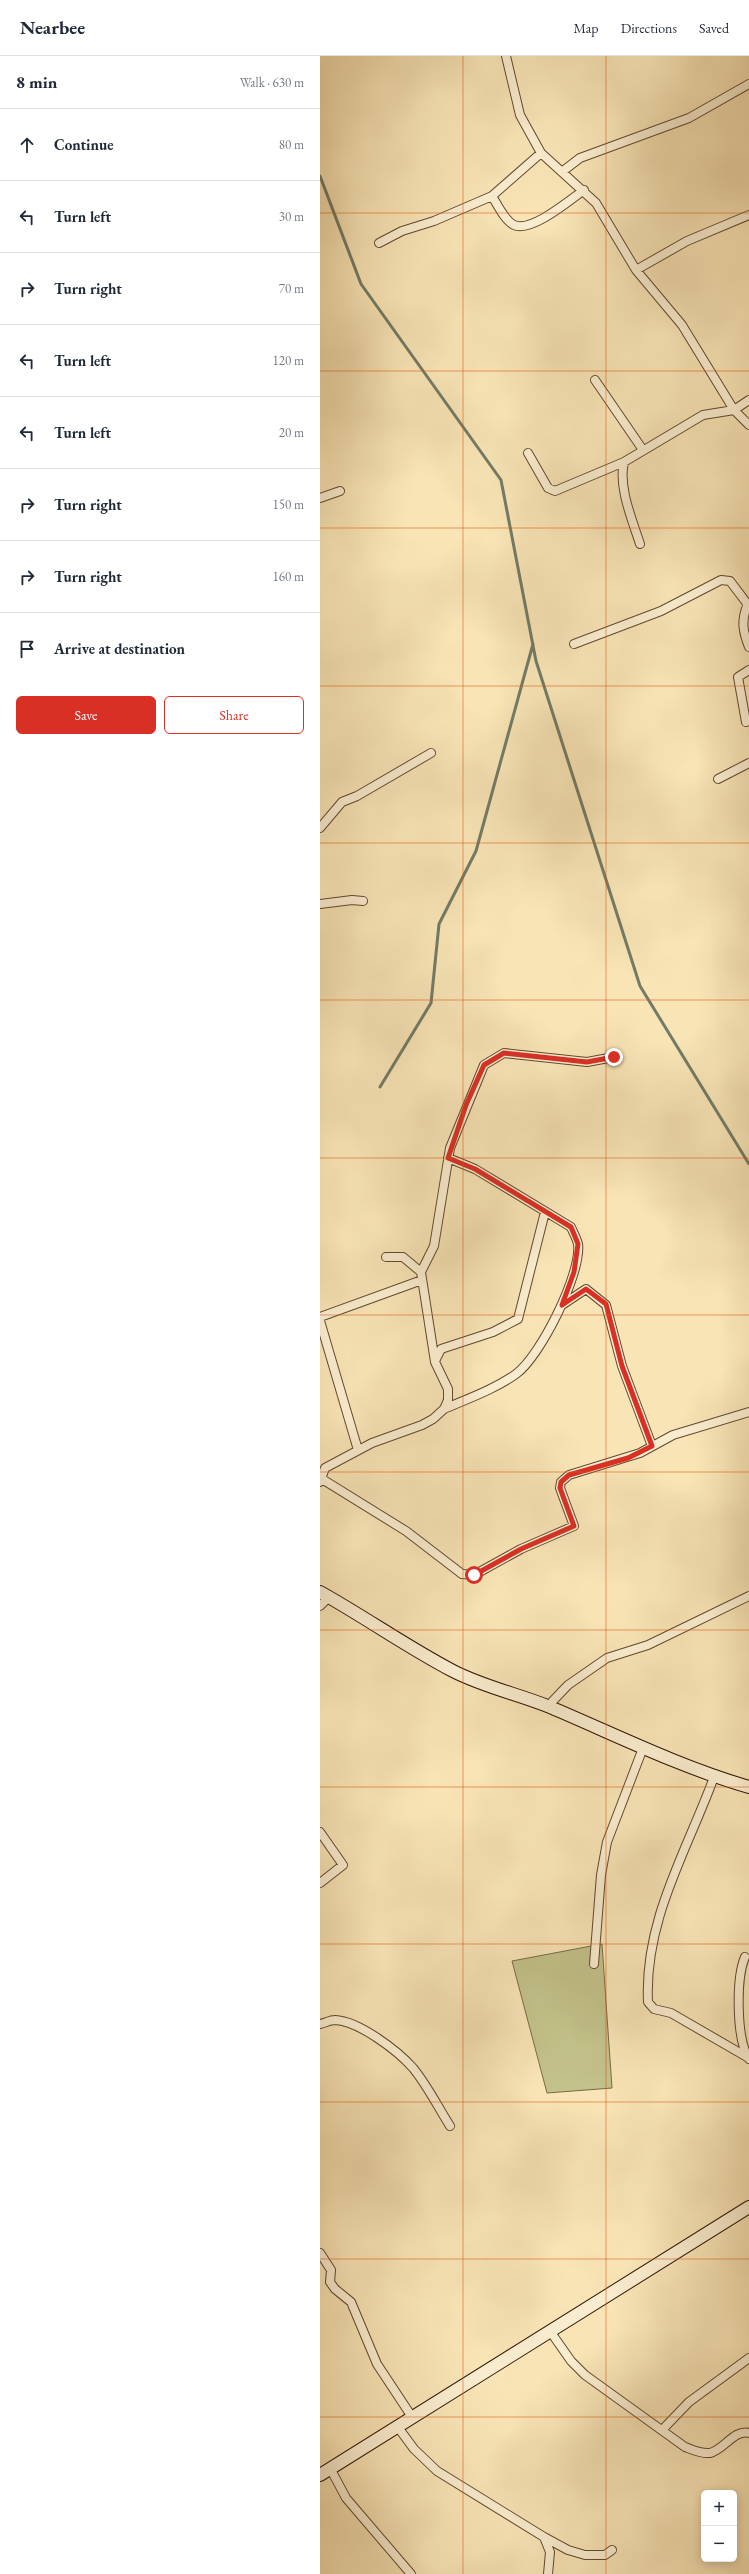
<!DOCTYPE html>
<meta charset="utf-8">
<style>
:root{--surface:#fff;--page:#f6f6f7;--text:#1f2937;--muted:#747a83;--line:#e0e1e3;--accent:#d93025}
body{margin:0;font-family:"EB Garamond",serif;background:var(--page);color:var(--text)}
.controls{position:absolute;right:12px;bottom:12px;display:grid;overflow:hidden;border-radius:6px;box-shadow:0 2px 10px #0003}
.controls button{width:36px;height:36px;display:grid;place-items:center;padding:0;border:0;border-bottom:1px solid var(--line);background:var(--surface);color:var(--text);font:20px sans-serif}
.stop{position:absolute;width:12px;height:12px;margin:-9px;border:3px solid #d93025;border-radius:50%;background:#fff}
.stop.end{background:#d93025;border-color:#fff;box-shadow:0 1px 4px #0008}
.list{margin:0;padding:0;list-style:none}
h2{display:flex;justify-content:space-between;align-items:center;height:52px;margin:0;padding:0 16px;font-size:17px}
h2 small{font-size:13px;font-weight:400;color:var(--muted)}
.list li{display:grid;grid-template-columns:26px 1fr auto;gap:12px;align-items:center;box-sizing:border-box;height:72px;padding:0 16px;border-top:1px solid var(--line)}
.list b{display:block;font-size:15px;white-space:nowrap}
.list em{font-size:13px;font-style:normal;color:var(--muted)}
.actions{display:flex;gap:8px;padding:12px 16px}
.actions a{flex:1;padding:9px 0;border:1px solid var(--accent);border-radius:6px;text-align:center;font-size:14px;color:var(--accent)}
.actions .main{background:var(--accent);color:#fff}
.icon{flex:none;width:22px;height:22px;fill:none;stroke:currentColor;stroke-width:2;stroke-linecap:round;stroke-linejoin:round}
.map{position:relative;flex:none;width:429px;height:2518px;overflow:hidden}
header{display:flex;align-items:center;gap:24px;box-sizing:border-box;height:56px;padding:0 20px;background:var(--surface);border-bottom:1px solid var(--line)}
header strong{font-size:19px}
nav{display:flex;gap:22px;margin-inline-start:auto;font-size:14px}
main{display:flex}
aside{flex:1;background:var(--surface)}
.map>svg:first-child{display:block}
</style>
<header>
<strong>Nearbee</strong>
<nav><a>Map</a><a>Directions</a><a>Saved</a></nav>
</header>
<main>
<aside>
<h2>8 min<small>Walk · 630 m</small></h2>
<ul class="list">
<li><svg class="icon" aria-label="ahead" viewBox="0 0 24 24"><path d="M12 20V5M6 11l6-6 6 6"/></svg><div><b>Continue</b></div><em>80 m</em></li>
<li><svg class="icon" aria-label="left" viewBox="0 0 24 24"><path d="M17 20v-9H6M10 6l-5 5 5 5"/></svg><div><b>Turn left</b></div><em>30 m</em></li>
<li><svg class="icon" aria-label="right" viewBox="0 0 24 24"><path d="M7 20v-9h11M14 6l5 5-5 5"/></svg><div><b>Turn right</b></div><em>70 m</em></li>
<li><svg class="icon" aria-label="left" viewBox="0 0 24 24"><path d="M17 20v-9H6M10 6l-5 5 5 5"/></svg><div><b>Turn left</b></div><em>120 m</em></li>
<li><svg class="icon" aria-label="left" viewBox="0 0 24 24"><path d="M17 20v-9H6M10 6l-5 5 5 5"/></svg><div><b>Turn left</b></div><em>20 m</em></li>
<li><svg class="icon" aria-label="right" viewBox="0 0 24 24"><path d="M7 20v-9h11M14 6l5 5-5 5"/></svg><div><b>Turn right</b></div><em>150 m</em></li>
<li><svg class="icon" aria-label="right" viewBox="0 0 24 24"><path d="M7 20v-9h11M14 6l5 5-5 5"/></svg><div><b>Turn right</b></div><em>160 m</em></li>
<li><svg class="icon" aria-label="arrive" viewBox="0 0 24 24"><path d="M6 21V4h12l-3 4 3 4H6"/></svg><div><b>Arrive at destination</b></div></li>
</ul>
<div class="actions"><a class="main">Save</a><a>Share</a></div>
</aside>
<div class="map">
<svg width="429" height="2518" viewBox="0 0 429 2518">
<rect width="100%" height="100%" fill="#f8e4b5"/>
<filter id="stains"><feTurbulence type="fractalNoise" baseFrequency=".005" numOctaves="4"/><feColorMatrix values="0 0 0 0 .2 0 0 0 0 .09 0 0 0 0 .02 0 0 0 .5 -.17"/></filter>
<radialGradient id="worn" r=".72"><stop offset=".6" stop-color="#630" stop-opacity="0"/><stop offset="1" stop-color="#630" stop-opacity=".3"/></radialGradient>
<path fill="#c3c28a" stroke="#796b47" d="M282,1888L292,2032L227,2037L192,1905Z"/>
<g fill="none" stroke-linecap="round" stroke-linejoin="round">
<path stroke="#727b67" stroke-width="3" d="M0,120L41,228L181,424L216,605L320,930L429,1108
M60,1031L111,947L119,868L156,795L213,588"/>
<defs>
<path id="street" d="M186,0L200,59L221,97L276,147L316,214L362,269L414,354L429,369
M243,115L260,102L369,62L429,28
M172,140C177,148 185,165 194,169C211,177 250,144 264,134
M59,187L82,175L114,165L172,140L221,97
M316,214L367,185L429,159
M275,324L323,394
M208,397L228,432L235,435L304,406L383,359L414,354L429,344
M304,406C298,431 312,463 320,488
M0,442L20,435
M427,550C421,565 423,576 429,591
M254,588L341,555L401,524L410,525L429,550
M426,666L418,621L429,614
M398,723L429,707
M0,772L22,746L37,740L111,697
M0,848L32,844L43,845
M101,1216L114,1190L130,1092L164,1009L184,997L267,1006L294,1001
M242,1249L266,1233L286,1249L302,1310L332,1390
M0,1261L102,1224
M0,1265L38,1394
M115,1305L121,1293L173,1276L198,1263L225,1156
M124,1353C147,1343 175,1333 196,1318C220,1301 262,1217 258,1188C257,1183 253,1176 251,1171L155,1113L128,1102
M2,1423L86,1475L142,1518L154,1519L201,1493L254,1470L240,1432L241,1426L249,1419L320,1397L353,1379L429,1356
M0,1426L5,1412L52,1387L102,1369L113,1363L124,1353L128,1344V1333L115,1306L101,1216L83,1201H66
M0,1550L9,1541
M228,1650L248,1629L287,1602L328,1589L429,1540
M394,1721C367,1795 324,1864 328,1946L334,1953L351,1957L427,2001
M0,1776L23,1809L0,1827
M425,1901C416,1922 416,1983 429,2003
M274,1908L281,1819L287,1786L323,1692
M0,1968C5,1967 10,1964 15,1964C39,1965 78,1995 93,2012C107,2029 118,2051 130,2070
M0,2197L11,2214L10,2226L15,2233L31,2246L57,2308L92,2361
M230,2275L251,2305L265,2319L365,2391C373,2394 381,2398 390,2397C404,2394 414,2373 429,2377
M77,2370L94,2393L117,2415L224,2481L248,2494L265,2499H285L292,2494
M343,2373L369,2346L429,2302
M10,2412L26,2442L91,2518
M224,2481L230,2496L228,2518"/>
<path id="secondary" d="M0,1536C45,1561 87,1591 133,1615C164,1631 198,1638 230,1651C296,1679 360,1711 429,1731
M0,2419L429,2151"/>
</defs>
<use href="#street" stroke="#614830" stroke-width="10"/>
<use href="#secondary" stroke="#2f1404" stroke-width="14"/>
<use href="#street" stroke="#faedcf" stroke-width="8"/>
<use href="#secondary" stroke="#faedcf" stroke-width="12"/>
</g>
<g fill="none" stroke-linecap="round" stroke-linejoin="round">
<path stroke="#d93025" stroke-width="5" d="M154,1519L201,1493L254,1470L240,1432L241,1426L249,1419L308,1402L332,1390L302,1310L286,1248L266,1233L242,1249L254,1216L258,1188L251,1171L155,1113L128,1102L146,1049L164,1009L184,997L267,1006L294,1001"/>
</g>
<path fill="none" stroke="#df560c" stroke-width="1" stroke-opacity="0.55" d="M143,0V2518M286,0V2518M0,157H429M0,315H429M0,472H429M0,630H429M0,787H429M0,944H429M0,1102H429M0,1259H429M0,1416H429M0,1574H429M0,1731H429M0,1888H429M0,2046H429M0,2203H429M0,2361H429"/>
<rect width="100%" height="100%" filter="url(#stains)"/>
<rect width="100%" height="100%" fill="url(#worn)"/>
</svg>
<div class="controls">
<button>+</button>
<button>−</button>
</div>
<div class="stop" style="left:154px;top:1519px"></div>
<div class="stop end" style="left:294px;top:1001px"></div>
</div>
</main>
